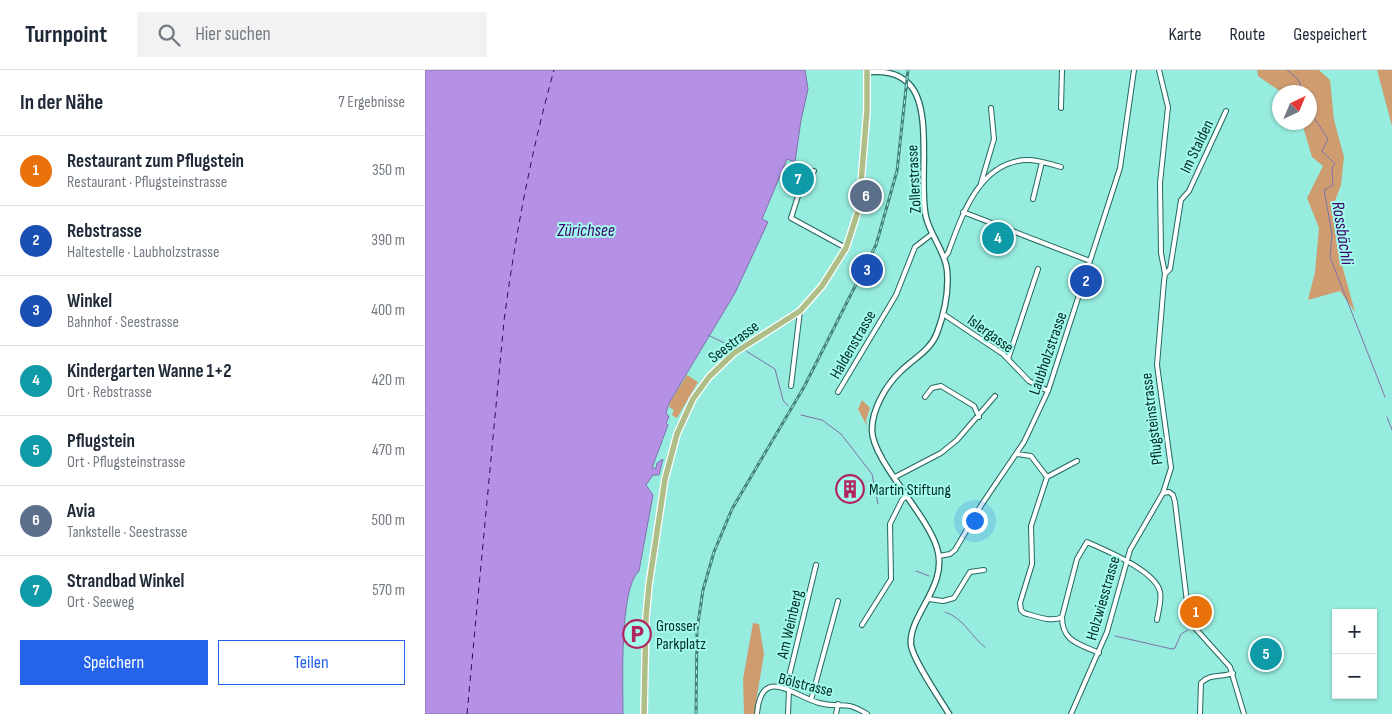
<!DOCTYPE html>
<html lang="de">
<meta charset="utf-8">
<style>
:root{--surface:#fff;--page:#f2f2f3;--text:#1f2937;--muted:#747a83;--line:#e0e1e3;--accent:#2563eb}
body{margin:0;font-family:"Sofia Sans Condensed",sans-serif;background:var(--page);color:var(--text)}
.controls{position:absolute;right:15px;bottom:15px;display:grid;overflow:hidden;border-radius:0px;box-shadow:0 1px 4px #0004}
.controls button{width:45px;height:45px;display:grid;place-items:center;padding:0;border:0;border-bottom:1px solid var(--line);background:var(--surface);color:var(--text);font:25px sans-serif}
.compass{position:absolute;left:847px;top:15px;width:45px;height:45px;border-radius:50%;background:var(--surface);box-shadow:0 1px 4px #0004;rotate:44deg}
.you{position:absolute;left:549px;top:450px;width:18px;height:18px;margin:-12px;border:4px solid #fff;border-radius:50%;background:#1a73e8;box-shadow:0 0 0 8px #1a73e833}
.badge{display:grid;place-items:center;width:32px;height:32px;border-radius:50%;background:var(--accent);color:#fff;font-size:16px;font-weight:700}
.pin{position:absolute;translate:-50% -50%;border:2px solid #fff;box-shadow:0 1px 5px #0006}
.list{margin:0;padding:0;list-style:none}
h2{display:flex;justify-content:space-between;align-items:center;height:65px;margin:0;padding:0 20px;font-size:21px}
h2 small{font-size:16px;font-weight:400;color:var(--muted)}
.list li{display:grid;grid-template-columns:32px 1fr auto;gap:15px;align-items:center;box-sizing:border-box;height:70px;padding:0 20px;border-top:1px solid var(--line)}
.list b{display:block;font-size:19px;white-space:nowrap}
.list p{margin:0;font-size:16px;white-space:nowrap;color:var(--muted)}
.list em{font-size:16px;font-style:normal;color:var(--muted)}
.actions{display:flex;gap:10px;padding:15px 20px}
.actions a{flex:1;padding:11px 0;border:1px solid var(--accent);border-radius:0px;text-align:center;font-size:18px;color:var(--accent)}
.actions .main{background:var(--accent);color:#fff}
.icon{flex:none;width:28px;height:28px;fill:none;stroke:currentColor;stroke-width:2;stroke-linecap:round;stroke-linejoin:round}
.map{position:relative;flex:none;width:967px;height:644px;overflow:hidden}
header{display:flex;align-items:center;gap:30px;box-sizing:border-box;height:70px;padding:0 25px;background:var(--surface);border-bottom:1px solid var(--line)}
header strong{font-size:24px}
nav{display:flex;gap:28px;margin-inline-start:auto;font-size:18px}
.search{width:350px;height:45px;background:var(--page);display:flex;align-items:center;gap:12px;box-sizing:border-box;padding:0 18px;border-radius:0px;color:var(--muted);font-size:19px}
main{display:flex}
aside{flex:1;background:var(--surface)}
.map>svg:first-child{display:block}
</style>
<header>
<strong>Turnpoint</strong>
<div class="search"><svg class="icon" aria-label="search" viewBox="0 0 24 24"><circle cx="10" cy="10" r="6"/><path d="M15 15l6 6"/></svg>Hier suchen</div>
<nav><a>Karte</a><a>Route</a><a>Gespeichert</a></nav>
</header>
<main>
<aside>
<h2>In der Nähe<small>7 Ergebnisse</small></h2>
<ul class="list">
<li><span class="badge" style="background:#e8710a">1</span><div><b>Restaurant zum Pflugstein</b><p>Restaurant · Pflugsteinstrasse</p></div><em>350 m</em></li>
<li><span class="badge" style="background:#1a4fb4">2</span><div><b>Rebstrasse</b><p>Haltestelle · Laubholzstrasse</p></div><em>390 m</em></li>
<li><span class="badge" style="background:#1a4fb4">3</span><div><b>Winkel</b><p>Bahnhof · Seestrasse</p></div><em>400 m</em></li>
<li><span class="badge" style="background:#0f9aa8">4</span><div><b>Kindergarten Wanne 1+2</b><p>Ort · Rebstrasse</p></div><em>420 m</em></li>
<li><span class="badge" style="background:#0f9aa8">5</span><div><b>Pflugstein</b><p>Ort · Pflugsteinstrasse</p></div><em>470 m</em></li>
<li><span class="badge" style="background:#5c6f8a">6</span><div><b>Avia</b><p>Tankstelle · Seestrasse</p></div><em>500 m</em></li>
<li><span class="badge" style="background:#0f9aa8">7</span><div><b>Strandbad Winkel</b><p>Ort · Seeweg</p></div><em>570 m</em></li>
</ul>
<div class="actions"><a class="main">Speichern</a><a>Teilen</a></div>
</aside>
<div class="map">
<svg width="967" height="644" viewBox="0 0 967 644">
<rect width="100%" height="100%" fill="#96eddf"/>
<path fill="#ce9c6f" d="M832,0H894L905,10L909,50L919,87L916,115L910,131L914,153L912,177L930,242L915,221L883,230L890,202L894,158L882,128L898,96L887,87L877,53L884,52V22H856L833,6Z
M952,0H967V56Z
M262,305L273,312L252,348L247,345L249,340L244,337L245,332Z
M437,330L445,338L441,350L442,356L433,339Z
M328,553L334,554L339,584L329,644H319L318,609Z"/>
<path fill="#b491e5" stroke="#7f72ac" d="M0,0H380L383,19L376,50L370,92L362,89L337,149L343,152L310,223L244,333L241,343L244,347L241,353L243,355L227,398H231L232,393L238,389L234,405H228L221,415L228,425L214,501C194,518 198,616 198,644H0Z"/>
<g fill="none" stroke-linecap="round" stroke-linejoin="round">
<path stroke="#7f72ac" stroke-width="1" d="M862,0L873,9L878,22
M884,40L903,69L897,81L910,94L907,98L908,115L899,120L907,164L905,187L960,327
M283,265L308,277
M321,281L350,299L358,330L363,336
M376,345L397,350L416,364L447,404L453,434
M962,347L967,360
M491,501L504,506
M520,542C539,548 546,567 560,577
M690,566L747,579L750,578L756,564L763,560"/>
<path stroke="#3e036b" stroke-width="1" stroke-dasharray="6 5" stroke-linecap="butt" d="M42,644L79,251C90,167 106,82 129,0"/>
<defs>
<path id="minor" d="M734,0L743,37L735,113L736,183L740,204
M636,38L637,0
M389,101L373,126L366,148L421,178
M556,113L569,69L566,38
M608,129L617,92
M538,142L665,191
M519,188L523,183C537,145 555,89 605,90C616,91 626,94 636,97
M518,244L578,284L604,311L623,321
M583,289L613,199
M366,316L375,241
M413,322L471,225L490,177L507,164
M500,327L507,318L516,316L549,336L554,347
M592,384L606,386L622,407
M470,407L516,383L532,370L570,326
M622,407L606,456L607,494L595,533L596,540L599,543C610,546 627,553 637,547
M622,407L652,391
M738,423L744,422L748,425L750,432L764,549L770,558L805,597L819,644
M514,486L525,484L530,480L557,434L599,372L623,321L695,98L709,0
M504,529L518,531L529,528L545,502L559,500
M437,555L466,509L465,454L477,430L482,425
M674,583C655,574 637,572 637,547L652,489L662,472C680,480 731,501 735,522C737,530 733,542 732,550
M361,619L391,495
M386,630L413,531
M332,644C336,595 367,625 394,633C416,639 419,629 442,644
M363,644L364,620
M411,644L413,634
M646,644L682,562L705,480L738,423L746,398L732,295L739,211L740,204L745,199L756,130L764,121L801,41
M775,644L776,613C785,603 796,608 808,603"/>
<path id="tertiary" d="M442,2C457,1 473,2 484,14C509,39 493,114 501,147C505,165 520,181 522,200C524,220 519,244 512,263C505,281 489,288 476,301C461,315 447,339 447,360C447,390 502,444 512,478C524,516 483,545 486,575C488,590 515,629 524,644"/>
<path id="primary" d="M219,644L221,547L224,515L240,409L252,364L268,329L284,307L309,283L375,241L397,216L421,178L434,138L442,40V0"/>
</defs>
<use href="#minor" stroke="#24685f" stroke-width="6"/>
<use href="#tertiary" stroke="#24685f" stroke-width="7"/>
<use href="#primary" stroke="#fff" stroke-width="8"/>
<use href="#minor" stroke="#fff" stroke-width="4"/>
<use href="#tertiary" stroke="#fff" stroke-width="4.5"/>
<use href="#primary" stroke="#afbe87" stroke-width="5.5"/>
<defs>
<path id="rail" d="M271,644L272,560L278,520L289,482L307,439L379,317L451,175L472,101L483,0"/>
</defs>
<use href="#rail" stroke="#45837a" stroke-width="3"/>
<use href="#rail" stroke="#a3fbec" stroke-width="1" stroke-dasharray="4" stroke-linecap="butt"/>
</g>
<defs>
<symbol id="building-ring" viewBox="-11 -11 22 22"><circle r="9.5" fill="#a3fbec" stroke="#b1245d" stroke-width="1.5"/><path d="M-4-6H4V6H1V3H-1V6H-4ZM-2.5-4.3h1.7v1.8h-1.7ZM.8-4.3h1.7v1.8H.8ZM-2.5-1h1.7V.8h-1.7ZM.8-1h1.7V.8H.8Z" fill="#b1245d"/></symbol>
<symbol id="parking-ring" viewBox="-11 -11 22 22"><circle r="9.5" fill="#a3fbec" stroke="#b1245d" stroke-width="1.5"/><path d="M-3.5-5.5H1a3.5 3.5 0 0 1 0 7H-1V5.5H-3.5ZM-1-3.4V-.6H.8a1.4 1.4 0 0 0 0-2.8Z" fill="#b1245d"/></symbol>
</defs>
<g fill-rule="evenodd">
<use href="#building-ring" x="409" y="403" width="32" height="32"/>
<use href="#parking-ring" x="196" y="548" width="32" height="32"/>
</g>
<g text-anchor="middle" stroke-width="4" stroke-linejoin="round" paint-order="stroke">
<g font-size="16" fill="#032b26" stroke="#a3fbec">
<text transform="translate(771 76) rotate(-64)" y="6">Im Stalden</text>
<text transform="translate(488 109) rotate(-93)" y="6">Zollerstrasse</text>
<text transform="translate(566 263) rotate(36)" y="6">Islergasse</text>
<text transform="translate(308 271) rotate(-37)" y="6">Seestrasse</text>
<text transform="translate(427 274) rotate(-60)" y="6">Haldenstrasse</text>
<text transform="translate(622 283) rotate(-71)" y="6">Laubholzstrasse</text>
<text transform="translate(726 349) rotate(-97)" y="6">Pflugsteinstrasse</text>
<text transform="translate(677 528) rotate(-74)" y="6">Holzwiesstrasse</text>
<text transform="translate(364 554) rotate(-77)" y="6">Am Weinberg</text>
<text transform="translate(381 614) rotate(14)" y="6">Bölstrasse</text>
</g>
<g font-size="16" fill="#032b26" stroke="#a3fbec" text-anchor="start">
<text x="444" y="425">Martin Stiftung</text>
<text x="231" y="561">Grosser<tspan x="231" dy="18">Parkplatz</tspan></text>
</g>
<g font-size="18" font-style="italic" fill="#3e036b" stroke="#a3fbec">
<text x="161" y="166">Zürichsee</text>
<text transform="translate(918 163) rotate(81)" y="6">Rossbächli</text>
</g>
</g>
</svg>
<div class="controls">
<button>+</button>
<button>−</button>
</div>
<svg class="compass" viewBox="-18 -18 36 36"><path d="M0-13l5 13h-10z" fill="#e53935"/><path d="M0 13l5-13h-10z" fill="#747a83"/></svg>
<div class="you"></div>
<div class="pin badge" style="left:771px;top:542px;background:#e8710a">1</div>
<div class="pin badge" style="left:661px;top:211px;background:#1a4fb4">2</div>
<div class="pin badge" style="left:442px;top:200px;background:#1a4fb4">3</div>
<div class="pin badge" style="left:573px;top:168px;background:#0f9aa8">4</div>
<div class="pin badge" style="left:841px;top:584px;background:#0f9aa8">5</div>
<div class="pin badge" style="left:441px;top:126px;background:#5c6f8a">6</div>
<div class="pin badge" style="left:373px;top:109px;background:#0f9aa8">7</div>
</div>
</main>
